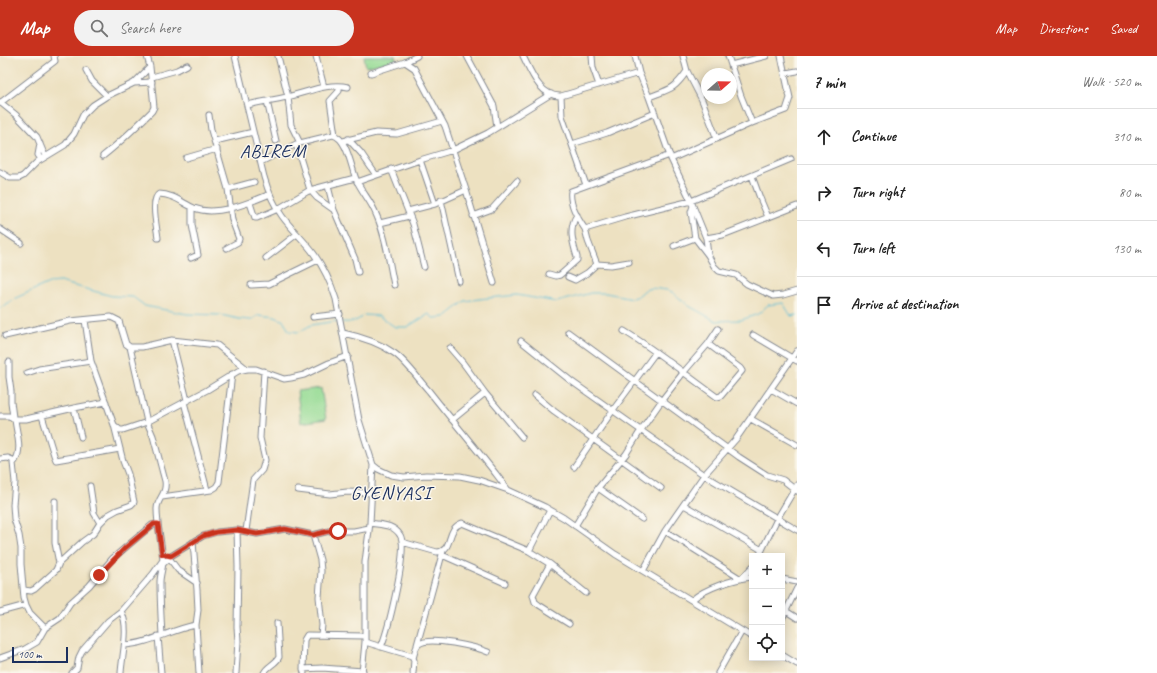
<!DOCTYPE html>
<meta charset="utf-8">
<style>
:root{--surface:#fff;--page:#f2f2f2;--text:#222;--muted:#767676;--line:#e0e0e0;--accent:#c8321e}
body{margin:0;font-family:Caveat,sans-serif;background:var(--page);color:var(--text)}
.controls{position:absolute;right:12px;bottom:12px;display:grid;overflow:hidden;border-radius:0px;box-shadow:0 2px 10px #0003}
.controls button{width:36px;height:36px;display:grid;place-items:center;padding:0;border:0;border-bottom:1px solid var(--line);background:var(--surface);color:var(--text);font:20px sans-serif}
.compass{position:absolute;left:701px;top:12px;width:36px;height:36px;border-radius:50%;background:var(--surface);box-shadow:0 2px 10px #0003;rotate:70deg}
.scale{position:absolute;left:12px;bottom:10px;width:56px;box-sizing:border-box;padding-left:4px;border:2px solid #1b2f5e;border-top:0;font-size:11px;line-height:14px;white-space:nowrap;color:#1b2f5e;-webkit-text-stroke:3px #fbf7ec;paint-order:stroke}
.stop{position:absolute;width:12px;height:12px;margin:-9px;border:3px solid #c8321e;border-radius:50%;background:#fff}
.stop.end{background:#c8321e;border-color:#fff;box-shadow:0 1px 4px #0008}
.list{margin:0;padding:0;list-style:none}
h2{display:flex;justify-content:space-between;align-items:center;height:52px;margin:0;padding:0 16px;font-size:17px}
h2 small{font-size:13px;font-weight:400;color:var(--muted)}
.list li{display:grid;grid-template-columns:26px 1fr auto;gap:12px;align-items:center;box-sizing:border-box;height:56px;padding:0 16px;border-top:1px solid var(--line)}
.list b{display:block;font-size:15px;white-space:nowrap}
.list em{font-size:13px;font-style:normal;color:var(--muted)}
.icon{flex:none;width:22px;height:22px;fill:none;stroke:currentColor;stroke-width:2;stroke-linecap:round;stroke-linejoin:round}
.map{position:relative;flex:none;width:797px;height:617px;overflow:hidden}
header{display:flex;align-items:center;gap:24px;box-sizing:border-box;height:56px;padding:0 20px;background:var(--accent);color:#fff}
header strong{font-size:19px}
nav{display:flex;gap:22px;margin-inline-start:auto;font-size:14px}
.search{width:280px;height:36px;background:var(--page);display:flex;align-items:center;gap:10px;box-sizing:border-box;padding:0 14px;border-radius:22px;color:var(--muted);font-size:15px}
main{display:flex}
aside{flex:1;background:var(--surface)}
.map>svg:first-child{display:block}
</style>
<header>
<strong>Map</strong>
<div class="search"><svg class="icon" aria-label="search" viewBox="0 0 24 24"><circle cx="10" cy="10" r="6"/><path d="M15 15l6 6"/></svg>Search here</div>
<nav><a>Map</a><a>Directions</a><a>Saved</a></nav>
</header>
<main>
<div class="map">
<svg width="797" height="617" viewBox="0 0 797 617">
<rect width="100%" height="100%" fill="#fbf7ec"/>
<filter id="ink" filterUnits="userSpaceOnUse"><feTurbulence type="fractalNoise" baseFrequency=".025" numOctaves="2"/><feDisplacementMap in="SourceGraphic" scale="8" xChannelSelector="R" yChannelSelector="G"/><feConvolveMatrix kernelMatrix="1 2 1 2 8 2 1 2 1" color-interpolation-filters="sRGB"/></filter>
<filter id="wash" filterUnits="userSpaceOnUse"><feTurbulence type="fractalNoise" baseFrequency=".012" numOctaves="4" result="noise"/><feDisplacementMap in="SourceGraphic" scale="16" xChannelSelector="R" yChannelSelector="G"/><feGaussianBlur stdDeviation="0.9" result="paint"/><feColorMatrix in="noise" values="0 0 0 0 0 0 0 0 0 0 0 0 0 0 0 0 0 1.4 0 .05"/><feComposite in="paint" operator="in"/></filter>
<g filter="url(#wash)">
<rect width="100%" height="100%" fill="#ede1c1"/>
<path fill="#96db94" stroke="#588579" d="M364,0H395L396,4L366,11Z
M321,332L326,363L301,367L297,335Z"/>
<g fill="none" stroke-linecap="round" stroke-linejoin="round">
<path stroke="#5abdd8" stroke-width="1" d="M0,252L18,241L49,227L60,226L112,240L133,241L145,250L187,258L221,259L239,263L251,264L259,259L275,261L284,265L289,275L299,276L311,269L337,265
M342,266C352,267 358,265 364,259L379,260L395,271H407L429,258L433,262L445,261L465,245L479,243L517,239L557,246L591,237H606L632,242L638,240L645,234L651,232L667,234L672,236L689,250L716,265L741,264L758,258L768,249L783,247L791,260L797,259"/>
</g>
</g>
<g filter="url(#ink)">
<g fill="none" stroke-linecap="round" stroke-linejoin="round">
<defs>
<path id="minor" d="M235,0L264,121C268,135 274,149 282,160C292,174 305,185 314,198C324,212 331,227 336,243L359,364L373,409L378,413L391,419L404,421L426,419L460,420L479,424L508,434L545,451L564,462L615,498L752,581
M278,0L288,41L291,69L300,87
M316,0L324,31
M467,0L494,50L497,71
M523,0C531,16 540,41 561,40L562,60L586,129
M592,0L593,12L599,29
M635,0L639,17L649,41L671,103L691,145L706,182L708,199
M683,0L687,15L702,44L717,83
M728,0L741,40L752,67
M405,6L414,12L445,70L466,134L494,227
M731,9L766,0
M86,14L92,25L107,40L134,27L150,11L147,0
M371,17L405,6L417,0
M786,17L797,15
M152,21L177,14L187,9
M134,27L152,26
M561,40L639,17
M649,41C670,33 674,34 687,15
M267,45L276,85
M0,46L16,59L37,81L45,100
M0,47L55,5L54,0
M247,49C260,46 274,44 287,41C306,37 328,26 348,31
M209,59L211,74L228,133L232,164L239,183L238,186L227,192
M335,79L330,45L339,35V30
M348,83L361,97L376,119
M215,85L253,76
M343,85L376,77L397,78L442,65
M40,88L38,99L41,103
M296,88L310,134L317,142L334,154L355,203L358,216
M572,88L607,77L655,57
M670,99L571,135C569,147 578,163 585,173L625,161L691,145L791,103
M103,100C121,86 137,70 152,55L154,51L150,11
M186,102L217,93
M671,103L752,67L786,54L790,42L781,0
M420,104L435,148
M261,106L296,88L333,79C347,82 351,111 356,123C361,135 371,145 376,158C386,180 389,206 394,229
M391,113L413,168L424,211
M0,116L10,122H19L23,120L37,106L65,89L74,78L83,59L93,49L107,40
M752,120L760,142L768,161
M357,126L420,104L453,94L488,77L551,38
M328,130L334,154
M228,133L254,126
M441,144L459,225
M250,147L255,162H257L278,153L310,134L355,122
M408,155L435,148L466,134
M473,160L492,153L517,125
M380,167L409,160
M0,173L21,187
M585,173L588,185L597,208L611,209L629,206
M158,182C157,172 150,143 159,138C172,138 183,147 194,152C217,161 248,147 270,138
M695,182L708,199L714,210L719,215L736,219L747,228L773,240L783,239L797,235
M706,182L723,179L797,150
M674,190L695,182L691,156L693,150
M191,202L198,199L192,169V151
M266,202L297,178
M549,218L556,220L560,219L577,204V201C573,188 568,172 577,159
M568,221L575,224L587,217L597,208
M251,229L269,228L318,204
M313,261L340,258
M624,275C657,295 686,319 717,341L721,340L742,315L740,312L708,288
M568,276L739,401L767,419L783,424L797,435
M343,277C362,281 378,286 394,297C406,305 419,324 429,335C451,363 474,390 496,418L508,434
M753,279L797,305
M5,280L70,265L111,261L119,265L126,288L130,291H142L172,284L217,289L247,313
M172,284L187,344
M521,285L571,325L704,419L797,474
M130,291L147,366L153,380L165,425C167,439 157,442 157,453C157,471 162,488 163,505C163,512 160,519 160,526C160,544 161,561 162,579
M450,292L463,307L485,337L452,364
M9,306V321L11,335V346L13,361
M27,317L39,313L91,305
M771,333L797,348
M485,337L522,381
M535,339L554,355L661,432
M184,346L207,434
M74,352L81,381
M0,360H9L15,363H26L74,352L106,346
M42,360L54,399L56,404L120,393
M751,363L797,389
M114,369L120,374H123L147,366L207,334L238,315L247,313H256L284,323L291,322L304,319L329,307L348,300
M0,403L8,402L15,405C23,393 16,376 15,363
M15,405L13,407L15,426L13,449L14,463L19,479L21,492V508L24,542L26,549L30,557L45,572
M574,411L613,354L656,296
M90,430L94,457L100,467
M598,432L642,463
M298,434L330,438L347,436L371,437
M162,441L211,434L216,431L219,426L232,318
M55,445V487L59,507
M684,449L762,494
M370,467C381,469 393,468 400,479C409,492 388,574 381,591
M575,470L598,432L626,398L641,374L662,344L683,317L708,288L718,273
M246,475L253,424L262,414L265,404L260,382L264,315
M665,475L741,523L752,511
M313,479L329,475H354L369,472
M193,486L197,534L198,554L196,569L199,617
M402,486L437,496C454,495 445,473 462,467L529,495L550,508L533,539L535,546L539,549L569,568
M529,495L550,454
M442,499L505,527
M759,500L777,463L797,429
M169,502L178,514L197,527
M163,508L171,500L203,480L217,476L237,474L257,478L285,473L313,479L320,504L321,515L319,541L322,569L321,579
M550,508L586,537
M643,515L665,475L704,419L736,383L797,295
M782,523L797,526
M24,534L31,535L35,533L56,514L59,507L82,486L93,478L100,467L108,459L117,454L131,449L134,446L128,418L123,405L114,369L91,305L85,264
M692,544C705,532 734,523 752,521
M121,555C130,571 122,599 121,617
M786,555L797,562
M0,556L26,549
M782,563L797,532
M158,580L161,617
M365,586L412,600L414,604L413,617
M125,589C149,588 172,573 196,569
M417,589L443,495
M782,599L797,608
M0,602L25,593L37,586L45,572L60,562L70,547L89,530L112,503L152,469L158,468
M413,602C415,597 415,591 419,588C430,580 476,591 488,596
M303,613L304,584L307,579L365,580
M72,617L77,612L79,601L82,595L108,565L121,555L153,518L163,504
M236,617L238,585L237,571L238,511L237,474
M264,617C267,610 276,608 279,601L277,567
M304,617L303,613L322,612L363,615
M362,617L365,586V506L370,467L373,409
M718,617L742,575"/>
</defs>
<use href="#minor" stroke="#848890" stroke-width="7"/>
<use href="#minor" stroke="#fff" stroke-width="5"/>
</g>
</g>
<g fill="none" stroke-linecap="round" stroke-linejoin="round" filter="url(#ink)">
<path stroke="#c8321e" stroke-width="5" d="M99,519L125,492L154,468H158L162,498L171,500L203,480L217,476L237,474L257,478L285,473L313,479L329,475H338"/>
</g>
<g text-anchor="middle" stroke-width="3" stroke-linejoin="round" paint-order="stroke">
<g font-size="19" letter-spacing="1" fill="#1b2f5e" stroke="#fbf7ec">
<text x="273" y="101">ABIREM</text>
<text x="391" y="443">GYENYASI</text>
</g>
</g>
</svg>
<div class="controls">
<button>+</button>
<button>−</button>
<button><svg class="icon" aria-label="locate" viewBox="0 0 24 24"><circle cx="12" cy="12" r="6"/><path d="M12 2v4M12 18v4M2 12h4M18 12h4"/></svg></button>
</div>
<svg class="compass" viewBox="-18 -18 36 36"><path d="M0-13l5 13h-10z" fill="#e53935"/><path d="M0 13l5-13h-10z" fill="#767676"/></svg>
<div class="scale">100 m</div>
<div class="stop" style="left:338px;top:475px"></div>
<div class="stop end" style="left:99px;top:519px"></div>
</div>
<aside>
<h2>7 min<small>Walk · 520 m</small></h2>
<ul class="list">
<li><svg class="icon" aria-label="ahead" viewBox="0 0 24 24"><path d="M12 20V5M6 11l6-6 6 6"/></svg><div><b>Continue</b></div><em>310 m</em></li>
<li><svg class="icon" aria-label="right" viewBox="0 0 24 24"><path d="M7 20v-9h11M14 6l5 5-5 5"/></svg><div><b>Turn right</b></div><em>80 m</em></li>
<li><svg class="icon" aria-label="left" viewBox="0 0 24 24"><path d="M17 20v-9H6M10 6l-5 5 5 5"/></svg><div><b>Turn left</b></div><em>130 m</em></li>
<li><svg class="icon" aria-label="arrive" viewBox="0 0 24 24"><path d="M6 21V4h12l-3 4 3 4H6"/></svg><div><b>Arrive at destination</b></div></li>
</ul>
</aside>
</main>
